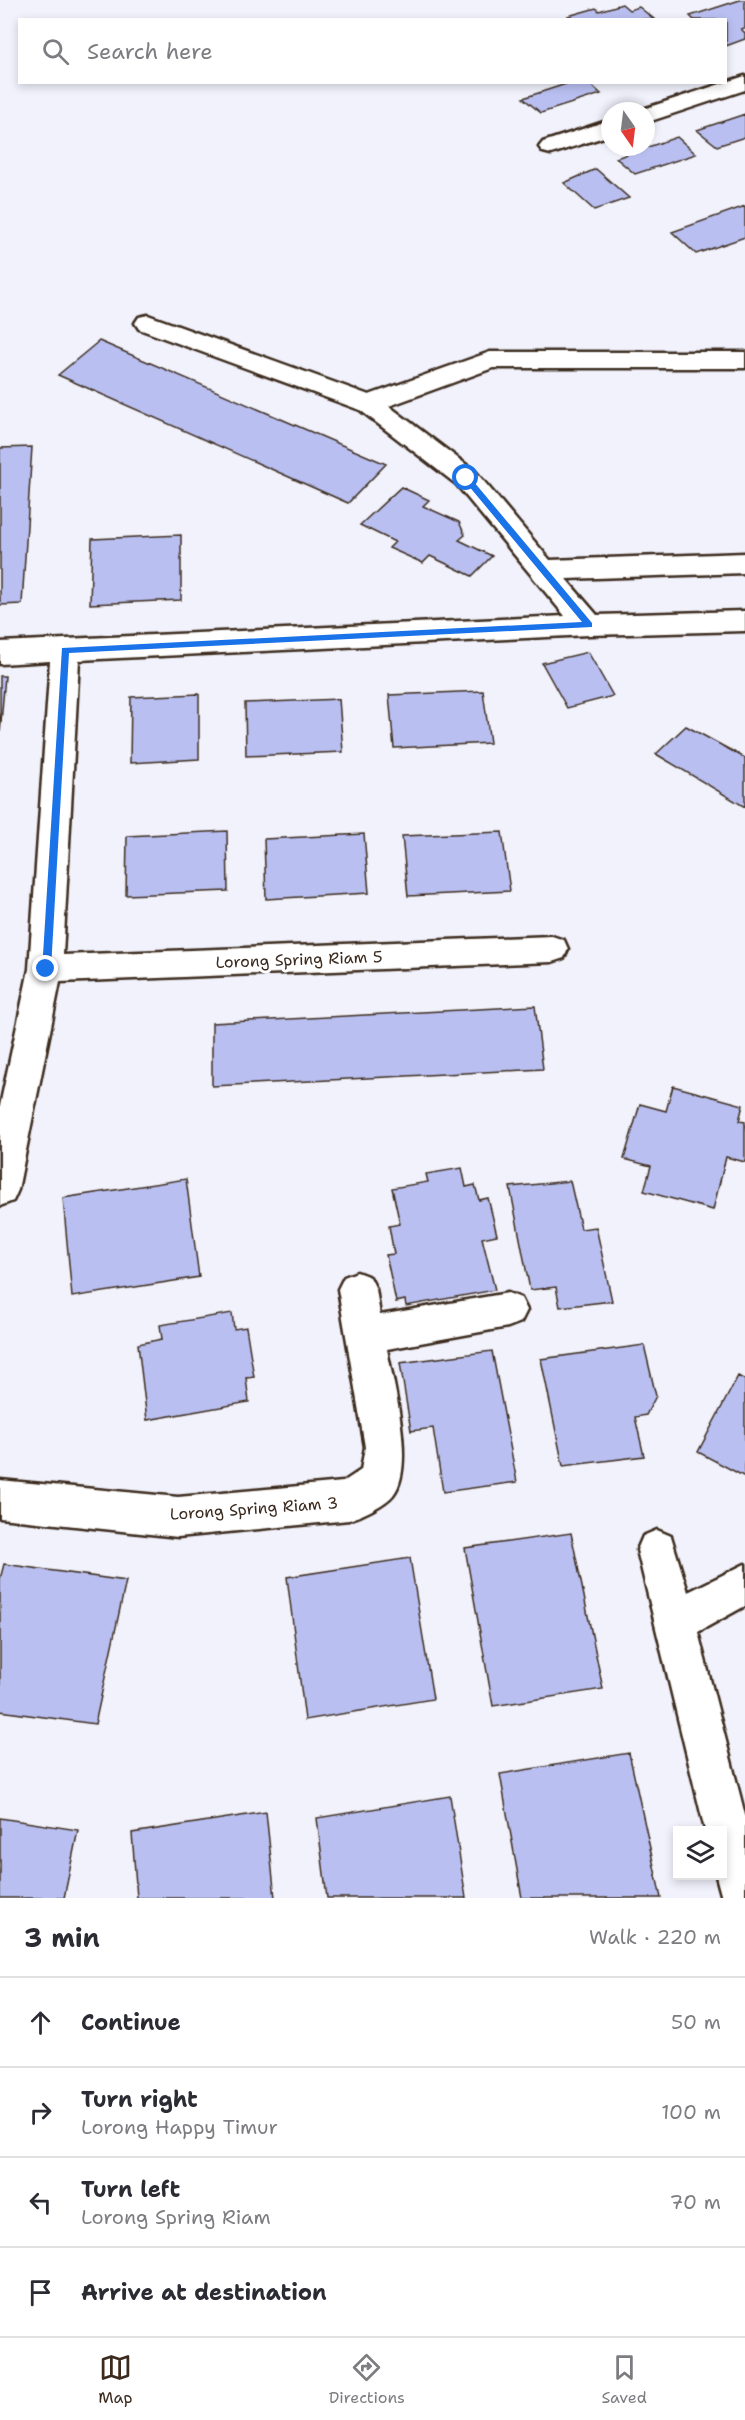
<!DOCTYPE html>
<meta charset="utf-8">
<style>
:root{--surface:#fff;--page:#f7f7f7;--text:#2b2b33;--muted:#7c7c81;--line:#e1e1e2;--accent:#3b2a1e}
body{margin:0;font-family:"Shantell Sans",sans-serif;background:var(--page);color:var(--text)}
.controls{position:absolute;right:18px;bottom:18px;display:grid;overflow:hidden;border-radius:0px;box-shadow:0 3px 9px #0003}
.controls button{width:54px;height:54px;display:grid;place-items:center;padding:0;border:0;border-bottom:2px solid var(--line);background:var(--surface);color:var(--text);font:30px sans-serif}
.compass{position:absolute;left:601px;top:102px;width:54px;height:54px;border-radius:50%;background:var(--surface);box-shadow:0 3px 9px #0003;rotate:166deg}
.stop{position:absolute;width:18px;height:18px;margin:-14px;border:4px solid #1a73e8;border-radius:50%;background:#fff}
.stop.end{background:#1a73e8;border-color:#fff;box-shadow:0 2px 6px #0008}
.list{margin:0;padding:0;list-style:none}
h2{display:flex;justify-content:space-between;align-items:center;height:78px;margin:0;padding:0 24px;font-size:26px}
h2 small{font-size:20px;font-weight:400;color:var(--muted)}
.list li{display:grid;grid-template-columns:39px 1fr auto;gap:18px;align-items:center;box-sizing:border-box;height:90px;padding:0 24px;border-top:2px solid var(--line)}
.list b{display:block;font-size:22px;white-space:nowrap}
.list p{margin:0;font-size:20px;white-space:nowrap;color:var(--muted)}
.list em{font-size:20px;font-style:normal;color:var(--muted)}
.icon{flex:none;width:33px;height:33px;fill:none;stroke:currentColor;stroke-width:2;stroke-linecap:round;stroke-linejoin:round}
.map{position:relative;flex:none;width:745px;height:1898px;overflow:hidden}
.search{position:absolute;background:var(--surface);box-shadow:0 3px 9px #0003;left:18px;right:18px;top:18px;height:66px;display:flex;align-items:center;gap:15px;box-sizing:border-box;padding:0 21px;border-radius:0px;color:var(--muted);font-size:22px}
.sheet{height:438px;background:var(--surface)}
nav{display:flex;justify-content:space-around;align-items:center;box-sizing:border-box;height:84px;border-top:2px solid var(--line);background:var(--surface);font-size:16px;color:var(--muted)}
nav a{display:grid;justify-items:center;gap:3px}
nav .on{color:var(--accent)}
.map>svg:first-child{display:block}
</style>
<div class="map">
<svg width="745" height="1898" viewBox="0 0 745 1898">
<rect width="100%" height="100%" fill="#f1f2fc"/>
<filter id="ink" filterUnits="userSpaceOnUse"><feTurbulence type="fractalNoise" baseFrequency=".0167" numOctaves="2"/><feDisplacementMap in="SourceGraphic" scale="12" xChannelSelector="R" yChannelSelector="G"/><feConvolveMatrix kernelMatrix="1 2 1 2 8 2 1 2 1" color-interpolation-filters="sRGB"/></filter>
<g filter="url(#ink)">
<path fill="#b9c0f1" stroke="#3b2a1e" stroke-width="1.5" d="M740,0H745V28L741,29L745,33V39L726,46V20H694L690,16Z
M622,4L629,10L639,7L654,19L571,20L568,16L596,8L599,11Z
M572,82H588L601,94L541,113L523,98Z
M745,114V137L717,146L697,130Z
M677,137L696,154L635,174L616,158Z
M596,169L629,198L594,210L564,183Z
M745,206V237L696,254L672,232Z
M99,341L386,464L348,503L58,375Z
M32,447L22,604L0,605V448Z
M401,487L429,500L423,506L459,522L465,535L459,540L492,556L472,576L430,556L423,563L389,548L395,542L360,525Z
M181,535V600L90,604L92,539Z
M588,652L613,696L567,708L542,663Z
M0,676H5L0,734Z
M483,691L490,743L394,748L389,695Z
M199,694V759L130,763L131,697Z
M339,699L343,752L246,756L245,703Z
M686,726L745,758V807L656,754Z
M227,831L228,891L126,895L127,836Z
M502,832L510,891L408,896L402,836Z
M364,834L369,893L266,899L264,839Z
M535,1006L543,1069L212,1086V1023Z
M673,1086L743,1105L739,1121L745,1122V1162L726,1157L713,1210L644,1191L651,1166L624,1159L640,1104L666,1111Z
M462,1168L466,1187L475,1185L479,1200L488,1198L497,1235L482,1238L495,1290L406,1306L405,1300L396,1302L386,1255L394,1254L389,1226L400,1224L392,1188L428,1182L426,1174Z
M186,1179L199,1277L72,1297L63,1198Z
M570,1181L581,1229L596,1227L612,1301L560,1307L556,1287L530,1290L510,1187Z
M232,1313L234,1329L246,1327L254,1377L246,1378L249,1402L147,1420L138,1344L162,1339L160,1325Z
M644,1345L656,1396L646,1415L635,1417L644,1456L563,1466L541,1359Z
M492,1351L517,1482L443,1492L433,1428L411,1431L400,1363Z
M738,1376L745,1380V1477L698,1452Z
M571,1533L603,1689L493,1706L465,1548Z
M410,1558L433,1699L305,1720L287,1577Z
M4,1564L126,1581L95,1724L0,1711V1579Z
M629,1753L661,1898H522L500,1774Z
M450,1796L466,1898H327L317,1818Z
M266,1812L275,1898H137L132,1833Z
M0,1818L78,1830L64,1898H0Z"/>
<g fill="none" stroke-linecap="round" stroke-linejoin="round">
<defs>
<path id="street" d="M745,76V90L654,120L646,122V111H637Z
M610,120V135L551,154L543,152L539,147L543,142Z
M148,315L369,395L490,352H745V368H493L389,406L476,472L550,560L745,553V573L566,579L597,615L745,611V631L589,635L79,660L63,955L552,936L564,940L568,949L564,958L552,962L60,982L18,1190L13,1201L0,1206V1106L29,969L50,661L0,664V642L565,616L456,484L360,410L139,329L135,323L139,317Z
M357,1272L370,1277L376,1289L380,1315L508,1293L521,1298L527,1310L521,1322L508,1327L387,1349C393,1383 416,1467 393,1495C385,1505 361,1516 349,1520L178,1537L0,1518V1480L178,1497L343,1482L361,1470L365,1447L338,1289L344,1277Z
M657,1530L671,1536L688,1592L745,1564V1606L698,1632L745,1815V1898H722L716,1876H722V1830H705L637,1550L643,1536Z"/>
</defs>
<use href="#street" stroke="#3b2a1e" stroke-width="5"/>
<use href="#street" fill="#fff" fill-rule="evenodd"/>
</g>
</g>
<path fill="#1a73e8" d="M463,476H469L592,623V627L69,653L51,969L49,971H42L62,648L582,622L463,479Z"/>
<g text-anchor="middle" stroke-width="6" stroke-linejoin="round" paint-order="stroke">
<g font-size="16" fill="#3b2a1e" stroke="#fff">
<text transform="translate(299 959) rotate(-2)" y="6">Lorong Spring Riam 5</text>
<text transform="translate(254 1508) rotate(-4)" y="6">Lorong Spring Riam 3</text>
</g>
</g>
</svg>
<div class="controls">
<button><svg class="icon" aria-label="layers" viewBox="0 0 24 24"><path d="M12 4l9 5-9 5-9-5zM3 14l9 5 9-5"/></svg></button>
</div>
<svg class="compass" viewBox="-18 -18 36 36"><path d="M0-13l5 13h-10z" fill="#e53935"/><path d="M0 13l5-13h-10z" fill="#7c7c81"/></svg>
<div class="stop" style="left:466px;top:478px"></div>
<div class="stop end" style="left:46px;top:969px"></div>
<div class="search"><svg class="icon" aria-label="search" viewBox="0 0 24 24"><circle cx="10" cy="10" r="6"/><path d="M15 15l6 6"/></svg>Search here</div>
</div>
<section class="sheet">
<h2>3 min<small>Walk · 220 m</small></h2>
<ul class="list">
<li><svg class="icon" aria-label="ahead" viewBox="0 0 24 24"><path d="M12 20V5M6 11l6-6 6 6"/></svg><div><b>Continue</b></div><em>50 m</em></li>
<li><svg class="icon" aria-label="right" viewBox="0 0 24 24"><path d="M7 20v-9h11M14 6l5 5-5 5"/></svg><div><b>Turn right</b><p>Lorong Happy Timur</p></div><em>100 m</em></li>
<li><svg class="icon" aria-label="left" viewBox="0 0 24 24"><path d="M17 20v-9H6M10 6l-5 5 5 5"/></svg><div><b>Turn left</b><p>Lorong Spring Riam</p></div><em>70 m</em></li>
<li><svg class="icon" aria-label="arrive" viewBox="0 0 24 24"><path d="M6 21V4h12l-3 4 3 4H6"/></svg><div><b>Arrive at destination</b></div></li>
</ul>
</section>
<nav>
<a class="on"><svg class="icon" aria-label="map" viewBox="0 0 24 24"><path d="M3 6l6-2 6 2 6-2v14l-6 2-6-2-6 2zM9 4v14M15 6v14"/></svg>Map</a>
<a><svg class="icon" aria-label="directions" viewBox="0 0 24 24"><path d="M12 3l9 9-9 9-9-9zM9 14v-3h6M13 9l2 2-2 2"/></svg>Directions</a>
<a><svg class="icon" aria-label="saved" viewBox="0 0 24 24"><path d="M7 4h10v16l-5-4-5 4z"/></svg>Saved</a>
</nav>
